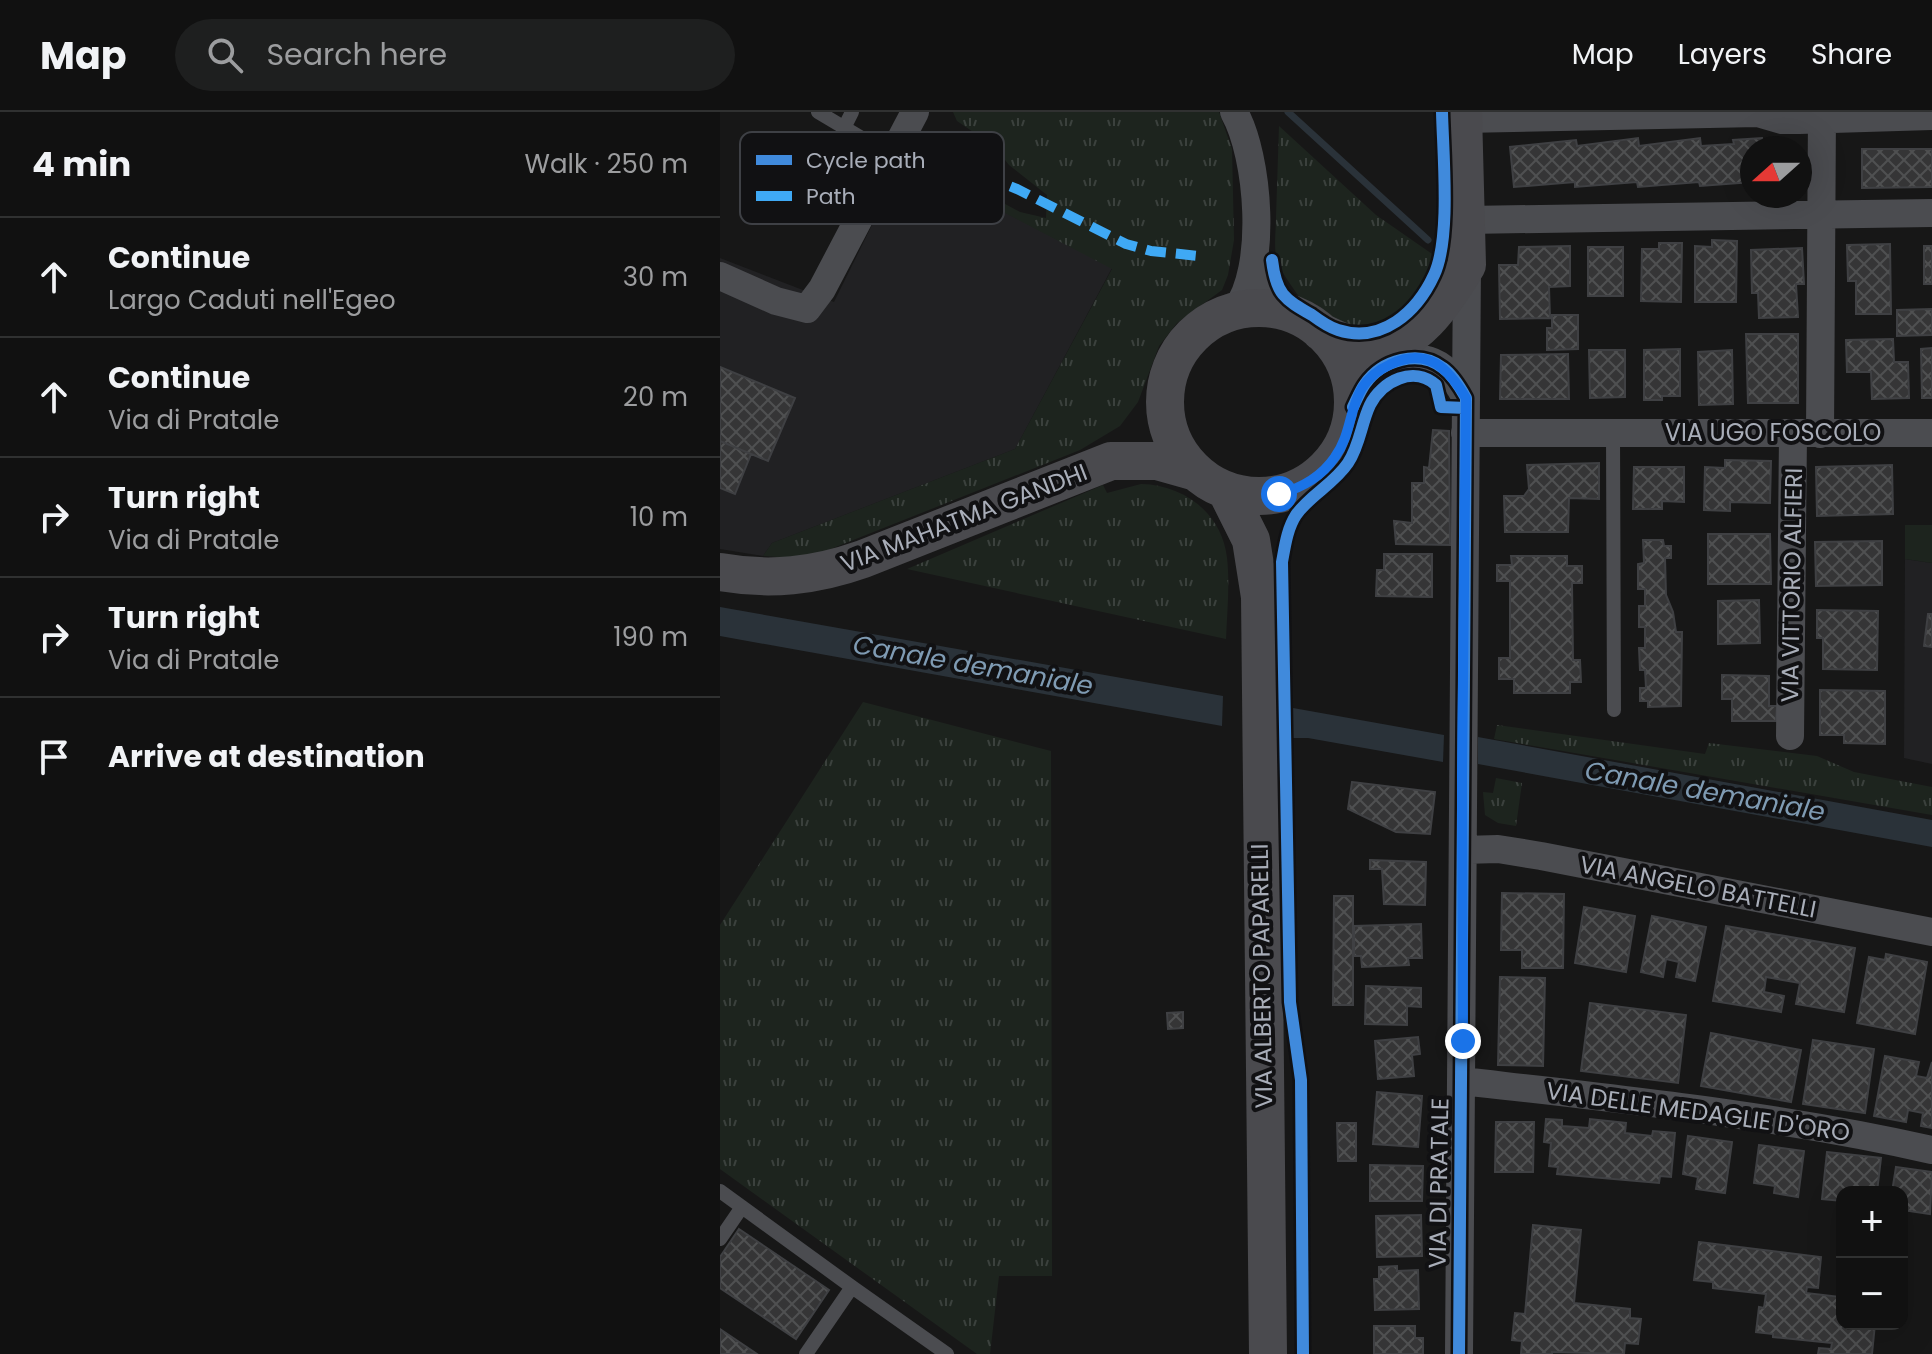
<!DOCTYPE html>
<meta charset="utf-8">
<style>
:root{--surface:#111;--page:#1e1f1f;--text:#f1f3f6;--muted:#9c9d9f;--line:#303131}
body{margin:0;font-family:Poppins,sans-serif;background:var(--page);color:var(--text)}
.controls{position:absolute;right:24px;bottom:24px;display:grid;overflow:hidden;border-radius:16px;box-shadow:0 8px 32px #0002}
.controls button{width:72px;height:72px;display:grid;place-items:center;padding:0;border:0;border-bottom:2px solid var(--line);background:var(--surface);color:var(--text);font:40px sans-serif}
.compass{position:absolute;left:1020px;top:24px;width:72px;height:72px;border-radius:50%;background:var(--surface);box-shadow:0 8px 32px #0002;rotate:249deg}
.stop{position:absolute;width:24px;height:24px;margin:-18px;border:6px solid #1a73e8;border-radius:50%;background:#fff}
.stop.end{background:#1a73e8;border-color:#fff;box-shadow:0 2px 8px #0008}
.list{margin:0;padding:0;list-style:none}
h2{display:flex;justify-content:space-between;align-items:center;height:104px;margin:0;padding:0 32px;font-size:34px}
h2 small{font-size:26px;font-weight:400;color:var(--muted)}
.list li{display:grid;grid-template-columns:52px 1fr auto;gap:24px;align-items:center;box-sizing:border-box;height:120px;padding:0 32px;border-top:2px solid var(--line)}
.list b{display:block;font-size:30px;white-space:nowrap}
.list p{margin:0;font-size:26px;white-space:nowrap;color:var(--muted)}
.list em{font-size:26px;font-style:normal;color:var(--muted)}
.icon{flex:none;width:44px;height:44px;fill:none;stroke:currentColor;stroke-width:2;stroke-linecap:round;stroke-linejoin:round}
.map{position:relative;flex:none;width:1212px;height:1242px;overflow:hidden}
header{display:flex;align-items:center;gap:48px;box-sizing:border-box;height:112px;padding:0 40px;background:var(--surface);border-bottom:2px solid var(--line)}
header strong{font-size:38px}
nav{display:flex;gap:44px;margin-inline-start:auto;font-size:28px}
.search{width:560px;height:72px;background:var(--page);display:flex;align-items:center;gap:20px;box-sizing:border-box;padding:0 28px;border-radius:44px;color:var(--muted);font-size:30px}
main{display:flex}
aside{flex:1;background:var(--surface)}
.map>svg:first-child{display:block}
</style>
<header>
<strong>Map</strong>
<div class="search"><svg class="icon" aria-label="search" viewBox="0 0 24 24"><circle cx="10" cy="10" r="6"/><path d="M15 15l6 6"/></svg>Search here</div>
<nav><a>Map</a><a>Layers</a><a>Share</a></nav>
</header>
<main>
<aside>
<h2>4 min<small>Walk · 250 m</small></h2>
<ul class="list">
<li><svg class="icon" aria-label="ahead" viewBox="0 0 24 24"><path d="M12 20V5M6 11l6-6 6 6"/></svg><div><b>Continue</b><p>Largo Caduti nell'Egeo</p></div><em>30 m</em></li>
<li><svg class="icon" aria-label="ahead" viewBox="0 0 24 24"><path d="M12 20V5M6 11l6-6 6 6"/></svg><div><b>Continue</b><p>Via di Pratale</p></div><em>20 m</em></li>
<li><svg class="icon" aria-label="right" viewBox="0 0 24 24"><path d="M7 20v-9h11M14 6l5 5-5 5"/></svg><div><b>Turn right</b><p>Via di Pratale</p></div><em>10 m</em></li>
<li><svg class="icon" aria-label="right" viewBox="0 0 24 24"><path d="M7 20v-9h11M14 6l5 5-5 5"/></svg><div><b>Turn right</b><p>Via di Pratale</p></div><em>190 m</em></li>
<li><svg class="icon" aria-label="arrive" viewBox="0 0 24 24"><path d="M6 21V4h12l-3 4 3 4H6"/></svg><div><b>Arrive at destination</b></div></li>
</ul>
</aside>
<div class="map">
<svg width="1212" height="1242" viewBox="0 0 1212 1242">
<defs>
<pattern id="grass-tufts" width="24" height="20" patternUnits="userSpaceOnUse" patternTransform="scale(2)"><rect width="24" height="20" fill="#1d241e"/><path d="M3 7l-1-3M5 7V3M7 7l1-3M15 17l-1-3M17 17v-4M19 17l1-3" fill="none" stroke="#3b413d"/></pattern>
<pattern id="building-cross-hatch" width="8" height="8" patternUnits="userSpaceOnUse" patternTransform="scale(2)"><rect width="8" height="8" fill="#353536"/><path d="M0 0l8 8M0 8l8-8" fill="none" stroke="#4f5051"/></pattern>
</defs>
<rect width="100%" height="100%" fill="#171717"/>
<path fill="#212123" d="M184,48L392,156L295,337L52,431L43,444L0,437V146L114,190Z
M1185,447L1212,451V652L1184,646Z"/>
<path fill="url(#grass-tufts)" d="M233,0H499L512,37L514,128L508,163L502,178L457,211L439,234L418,290L400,314L360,338L103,440L73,446L43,444L52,431L295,337L392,157L184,48L222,58L300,100L326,106L327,83L289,53L274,34L237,9Z
M559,14L656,103L715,144C711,157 706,171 697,182C661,226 603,223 573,176C567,167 557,154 556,143C554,132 556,118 556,106C557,75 558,44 559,14Z
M421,372C464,373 502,401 507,446C510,472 507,501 506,527L187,457L383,373L387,381Z
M143,590L331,639L332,1164H279L270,1242H257L0,1057V813Z
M777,613L985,642L989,631L1097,644L1134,660L1212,675V703L774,627Z
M776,666L802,671L796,714L778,711L765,703L763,680L773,681Z"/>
<path fill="#1d241e" d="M1185,413H1212V451L1185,447Z"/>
<path fill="#2a3239" d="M0,495L503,584L502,614L0,524Z
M573,596L724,623L723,650L588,626H573Z
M758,625L1212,708V735L758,652Z"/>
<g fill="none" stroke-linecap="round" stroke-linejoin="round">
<path stroke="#2a3239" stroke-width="7" d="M568,0L708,128"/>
</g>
<path fill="url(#building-cross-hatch)" stroke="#3f4043" stroke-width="2" d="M918,26L919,34L980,26L981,34L1014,32L1013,28L1042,26L1043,36H1032V70L980,74L979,70L918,75L917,70L855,75V70L794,75L790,35L856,28L857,34Z
M1142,37H1212V75L1142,76Z
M992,128L1017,129L1016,190H975V134L992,135Z
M939,131H962L961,190L921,189L922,137H939Z
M1170,132L1171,202H1136V169H1128L1127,133Z
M850,134V174L829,175L830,206L780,207L779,153H798L799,135Z
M1204,134H1212V172H1204Z
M868,135H903V184H868Z
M1082,136L1084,172H1076L1078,205L1039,206L1038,181H1032L1031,138Z
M1212,197V223L1177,224V198Z
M832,203H858V237L827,238V216H832Z
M1026,222H1078V291H1028Z
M1173,227L1174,250H1188L1189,286L1152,287L1151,260H1127L1126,228Z
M1212,236V286H1202L1201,237Z
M960,237V284H942V288H924V238Z
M869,238H905V285L870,286Z
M1012,238L1013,292L979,293L978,240Z
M848,242L849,287H780L781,243Z
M0,255L75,286L48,349L0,329Z
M713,318L729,319L730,433L676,432L674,409L692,411V371H704V355L709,356Z
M0,329L31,342L15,382L0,376Z
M1005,348L1051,349L1050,391L1010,390V399L984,398L985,355L1005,356Z
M879,351V387L849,386L848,420H785L784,384H804L809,377L807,353Z
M1172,353L1173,402L1097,404L1096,355Z
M914,355H964V390L942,389V397H913Z
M988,422H1050L1051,472H988Z
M923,428H943L944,434H951V446H945L946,483L953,500L956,520H962L961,594L928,595V589H920V576H926L925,558H920L919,536H925V515H919V494H925V477H918V452L924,451Z
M1162,429V473L1096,474L1095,430Z
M664,442H712V485L656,484L657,458H664Z
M791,444H847V454H862V471H852L853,548H860L861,570H850V581H794V567H779V546H790V469H777V453H792Z
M1039,488L1040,531L998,532V489Z
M1097,498L1158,499L1157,558L1103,557V526H1097Z
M1208,502H1212V535L1204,534Z
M1002,563L1049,564V594H1057L1056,609H1012V587H1002Z
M1100,578L1165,579V632L1124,631V623H1100Z
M632,670L715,680L710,722L676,720L628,697Z
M650,748L706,750L705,793L664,792L662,757H650Z
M782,781L844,782L843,856H802V838H781Z
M614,784H633V893H613Z
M864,795L915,804L906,860L855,851Z
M932,804L986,815L975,869L956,865L959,850L946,847L943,865L921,860Z
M701,812L702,846H688L689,853L642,855L641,844H634V814Z
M1006,814L1135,836L1124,900L1076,892L1080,871L1046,865L1044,880L1064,884L1061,900L993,889Z
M1166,842L1207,850L1195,922L1137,911L1149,845L1165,848Z
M780,865L825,866L823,954L778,953Z
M646,874L701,876V895L687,894V913L645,912Z
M870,891L966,903L958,971L861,959Z
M463,900V916L448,917L447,901Z
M991,921L1081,938L1071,990L981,974Z
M698,925L700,942L692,943L694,964L658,967L655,929Z
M1093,928L1154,937L1145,1001L1083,992Z
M1165,944L1199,950L1196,964L1207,966L1212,950V1016L1201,1014L1203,1001L1188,998L1186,1010L1154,1004Z
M657,980L702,984L698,1035L653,1032Z
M826,1007L842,1008V1014L869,1016L870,1007L906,1011L905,1021L932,1024L933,1019L955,1021L951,1065L940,1064L939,1071L837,1062L838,1055L829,1054L831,1031L824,1030Z
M776,1010H814L813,1060H775Z
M617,1011H636V1049H618Z
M968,1024L1012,1030L1005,1081L976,1077L978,1065L963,1062Z
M1039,1033L1084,1039L1078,1085L1054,1081L1055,1074L1034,1071Z
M1107,1040L1161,1046L1157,1080H1122V1089L1102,1087Z
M650,1053L703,1054L702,1089H650Z
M1176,1055L1212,1060L1210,1102L1182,1098V1080H1172Z
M701,1103L702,1144L657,1145L656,1104Z
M813,1113L861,1118L854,1191L910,1197V1206L921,1207L918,1232L905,1231L904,1242L832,1240V1242H801L802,1229L792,1228L795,1201L805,1202Z
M19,1117L109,1178L76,1227L0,1176V1145Z
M979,1130L1101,1145L1098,1176L1087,1175L1086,1181L1120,1185L1122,1170V1212H1155L1152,1242H1098L1099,1236L1111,1237L1112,1231L1053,1225V1222L1036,1220L1039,1195L1044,1196L1046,1182L993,1176V1170L974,1168Z
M677,1154V1159L698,1158L699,1197L655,1198L654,1167H659V1155Z
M654,1214H695V1226H703V1242H654Z
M0,1217L37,1242H0Z"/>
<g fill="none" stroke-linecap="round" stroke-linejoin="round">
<path stroke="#4b4c50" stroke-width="14" d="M98,0L172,44
M124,16L132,0
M893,321L894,598
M0,1079L132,1175L86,1242
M0,1127L22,1095
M132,1175L227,1242"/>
<path stroke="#4b4c50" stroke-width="28" d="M514,0C539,44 548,158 515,199
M743,7L1038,1L1062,8H1079L1212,4
M747,108L1212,101
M535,148L551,197
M0,164L56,189L87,197L102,177L195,0
M746,286L747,153
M633,295C637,287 640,279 645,272C662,248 699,237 723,256C733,263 740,275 746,286L739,1242
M745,321H1212
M1100,322L1102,0
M1070,624L1073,322
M743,738L778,737L821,744L1212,820
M742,969C900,987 1057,1003 1212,1038"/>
<path stroke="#4a4a4e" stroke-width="38" d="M445 290a94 94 0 1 1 188 0a94 94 0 1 1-188 0Z
M601,220C616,227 631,235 648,236C694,240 726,188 747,153L743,0
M506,378L531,428L540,485L548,1242
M0,460C50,469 95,464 143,447L391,349H437L476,360"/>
<path stroke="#3fa9f5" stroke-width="10" stroke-dasharray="20 10" stroke-linecap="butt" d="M179,30L297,77L406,132L431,139L479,144"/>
<defs>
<path id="cycleway" d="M552,148C556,182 564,187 592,203C600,209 608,215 618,218C662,232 697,200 714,163C731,127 723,43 722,0
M633,295C637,287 640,279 645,272C662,248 699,237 723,256C733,263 740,275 746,286L739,1242
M583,1242L581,968L570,890L562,450C565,434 567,417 576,403C590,383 614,372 628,351C640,333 641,312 650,293C662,269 694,253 716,273L721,295L746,296"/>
</defs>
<use href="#cycleway" stroke="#111113" stroke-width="17"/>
<use href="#cycleway" stroke="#408adc" stroke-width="12"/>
</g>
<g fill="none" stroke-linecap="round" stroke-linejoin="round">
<path stroke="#1a73e8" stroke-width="10" d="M559,382C582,376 602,364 615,345C631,323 629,298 642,276C649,265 660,257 671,252C708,235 728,256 746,286L742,667L743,929"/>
</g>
<g text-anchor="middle" stroke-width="8" stroke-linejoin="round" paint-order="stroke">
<g font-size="24" fill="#a8adb8" stroke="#111113">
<text x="1053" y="329">VIA UGO FOSCOLO</text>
<text transform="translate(244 406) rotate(-21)" y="8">VIA MAHATMA GANDHI</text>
<text transform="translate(1072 473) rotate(-89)" y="8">VIA VITTORIO ALFIERI</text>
<text transform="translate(978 775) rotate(11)" y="8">VIA ANGELO BATTELLI</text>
<text transform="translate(542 864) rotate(-91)" y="8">VIA ALBERTO PAPARELLI</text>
<text transform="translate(978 1000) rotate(8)" y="8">VIA DELLE MEDAGLIE D'ORO</text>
<text transform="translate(719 1071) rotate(-89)" y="8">VIA DI PRATALE</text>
</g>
<g font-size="26" font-style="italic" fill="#7f9bb3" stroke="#111113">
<text transform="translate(253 553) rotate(10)" y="9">Canale demaniale</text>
<text transform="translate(985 679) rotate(10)" y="9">Canale demaniale</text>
</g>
</g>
<rect x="20" y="20" width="264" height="92" rx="12" fill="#111113" stroke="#3e4045" stroke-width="2"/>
<rect x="36" y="43" width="36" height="10" fill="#408adc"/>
<rect x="36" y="79" width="36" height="10" fill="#3fa9f5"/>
<g font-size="22" fill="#a8adb8">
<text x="86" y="56">Cycle path</text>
<text x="86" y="92">Path</text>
</g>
</svg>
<div class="controls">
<button>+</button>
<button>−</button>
</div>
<svg class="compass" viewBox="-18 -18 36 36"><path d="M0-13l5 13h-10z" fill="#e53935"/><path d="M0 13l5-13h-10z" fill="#9c9d9f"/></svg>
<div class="stop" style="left:559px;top:382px"></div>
<div class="stop end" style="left:743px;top:929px"></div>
</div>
</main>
